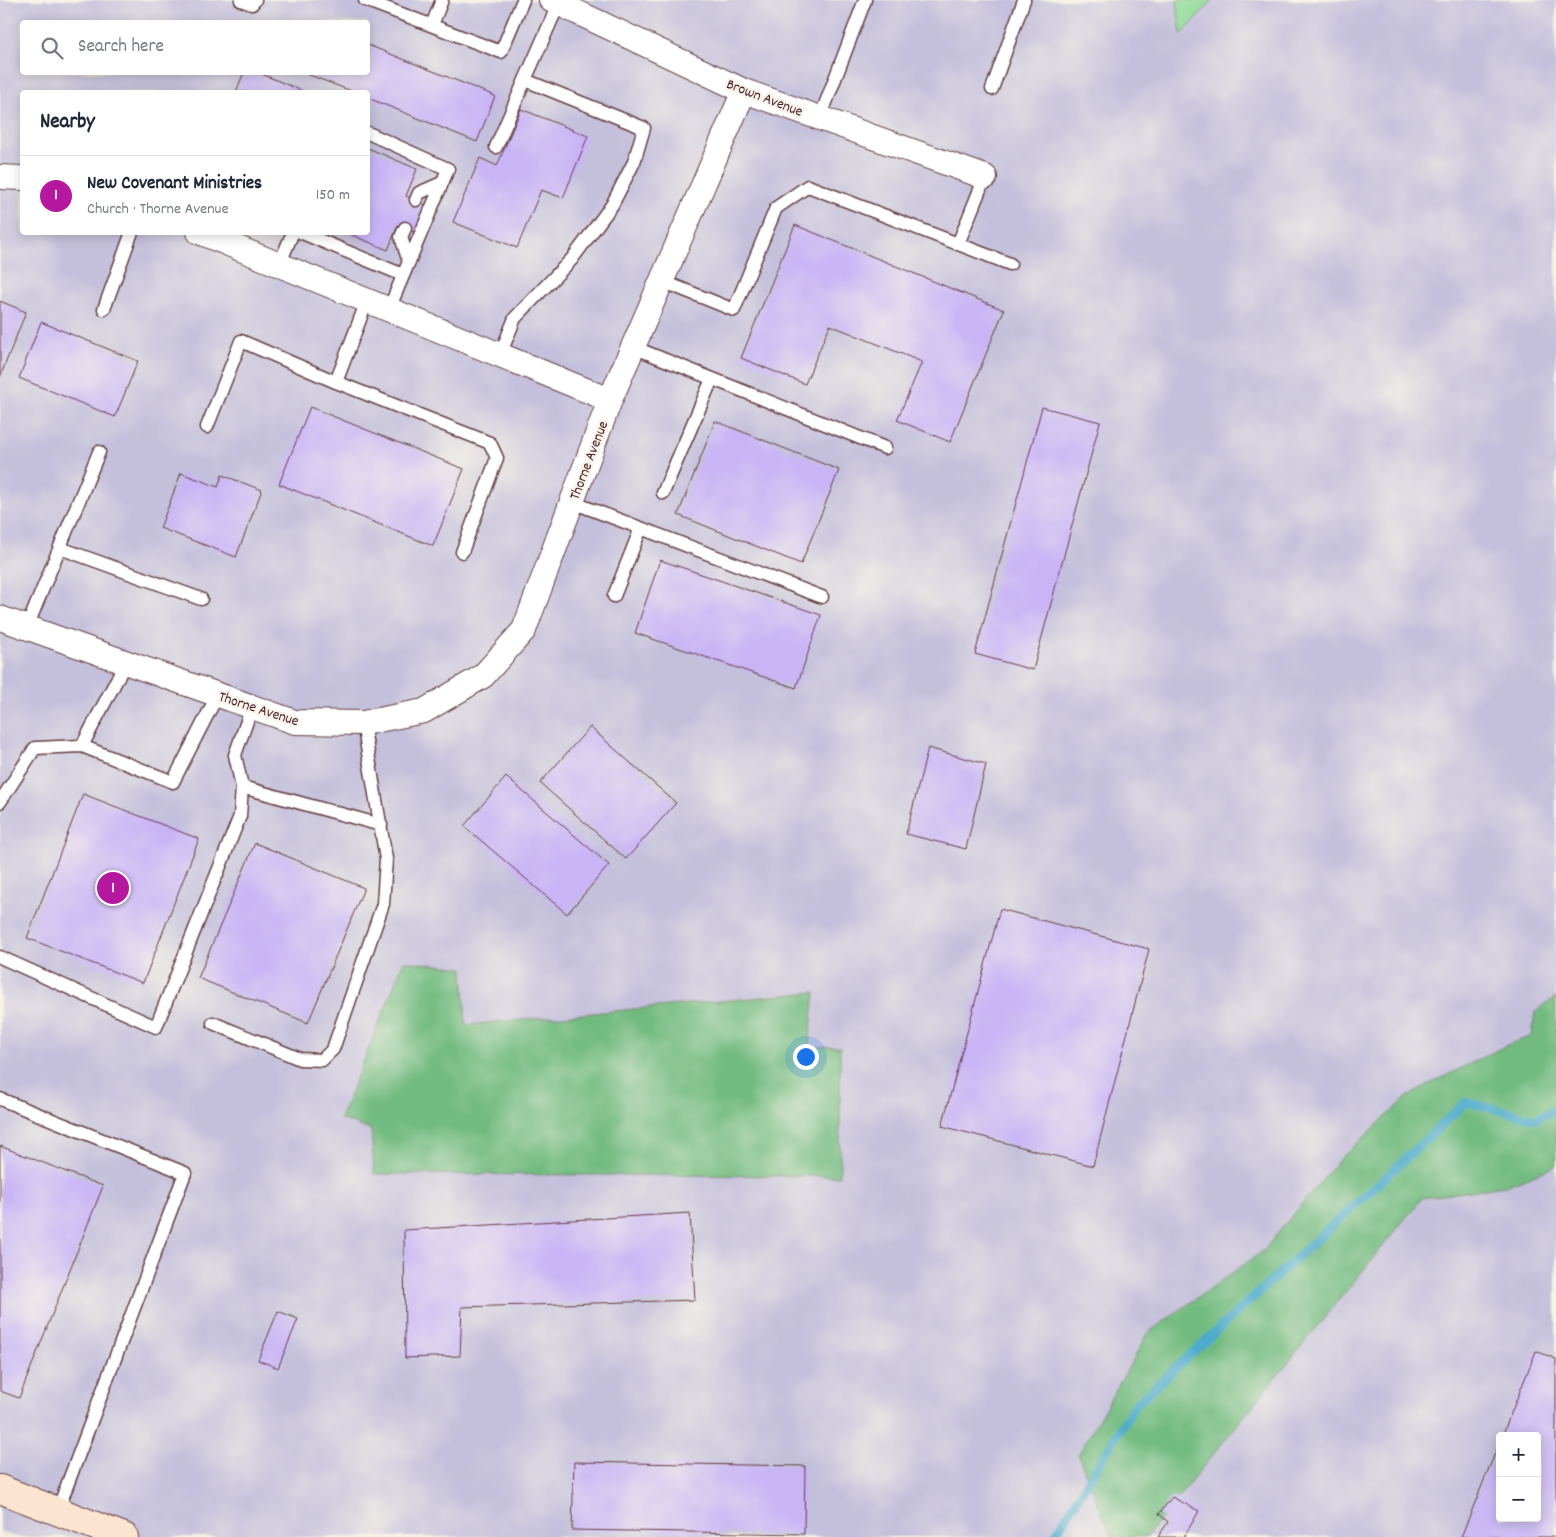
<!DOCTYPE html>
<meta charset="utf-8">
<style>
:root{--surface:#fff;--page:#f2f2f3;--text:#1f2937;--muted:#747a83;--line:#e0e1e3;--accent:#b5179e}
body{margin:0;font-family:Dekko,sans-serif;background:var(--page);color:var(--text)}
.controls{position:absolute;right:15px;bottom:15px;display:grid;overflow:hidden;border-radius:5px;box-shadow:0 2px 12px #0003}
.controls button{width:45px;height:45px;display:grid;place-items:center;padding:0;border:0;border-bottom:1px solid var(--line);background:var(--surface);color:var(--text);font:25px sans-serif}
.you{position:absolute;left:805px;top:1056px;width:18px;height:18px;margin:-12px;border:4px solid #fff;border-radius:50%;background:#1a73e8;box-shadow:0 0 0 8px #1a73e833}
.badge{display:grid;place-items:center;width:32px;height:32px;border-radius:50%;background:var(--accent);color:#fff;font-size:16px;font-weight:700}
.pin{position:absolute;translate:-50% -50%;border:2px solid #fff;box-shadow:0 1px 5px #0006}
.list{margin:0;padding:0;list-style:none}
h2{display:flex;justify-content:space-between;align-items:center;height:65px;margin:0;padding:0 20px;font-size:21px}
h2 small{font-size:16px;font-weight:400;color:var(--muted)}
.list li{display:grid;grid-template-columns:32px 1fr auto;gap:15px;align-items:center;box-sizing:border-box;height:80px;padding:0 20px;border-top:1px solid var(--line)}
.list b{display:block;font-size:19px;white-space:nowrap}
.list p{margin:0;font-size:16px;white-space:nowrap;color:var(--muted)}
.list em{font-size:16px;font-style:normal;color:var(--muted)}
.icon{flex:none;width:28px;height:28px;fill:none;stroke:currentColor;stroke-width:2;stroke-linecap:round;stroke-linejoin:round}
.map{position:relative;flex:none;width:1556px;height:1537px;overflow:hidden}
.search{position:absolute;background:var(--surface);box-shadow:0 2px 12px #0003;left:20px;top:20px;width:350px;height:55px;display:flex;align-items:center;gap:12px;box-sizing:border-box;padding:0 18px;border-radius:5px;color:var(--muted);font-size:19px}
.panel{position:absolute;background:var(--surface);box-shadow:0 2px 12px #0003;left:20px;top:90px;width:350px;height:145px;border-radius:5px}
.map>svg:first-child{display:block}
</style>
<div class="map">
<svg width="1556" height="1537" viewBox="0 0 1556 1537">
<rect width="100%" height="100%" fill="#f7f3e8"/>
<filter id="ink" filterUnits="userSpaceOnUse"><feTurbulence type="fractalNoise" baseFrequency=".02" numOctaves="2"/><feDisplacementMap in="SourceGraphic" scale="10" xChannelSelector="R" yChannelSelector="G"/><feConvolveMatrix kernelMatrix="1 2 1 2 8 2 1 2 1" color-interpolation-filters="sRGB"/></filter>
<filter id="wash" filterUnits="userSpaceOnUse"><feTurbulence type="fractalNoise" baseFrequency=".0096" numOctaves="4" result="noise"/><feDisplacementMap in="SourceGraphic" scale="20" xChannelSelector="R" yChannelSelector="G"/><feGaussianBlur stdDeviation="1.12" result="paint"/><feColorMatrix in="noise" values="0 0 0 0 0 0 0 0 0 0 0 0 0 0 0 0 0 1.4 0 .05"/><feComposite in="paint" operator="in"/></filter>
<g filter="url(#wash)">
<rect width="100%" height="100%" fill="#efe7ce"/>
<path fill="#c4c0db" fill-rule="evenodd" d="M0,0H1177L1182,34L1213,0H1556V997L1535,1012L1532,1036L1507,1045L1412,1093L1338,1161L1263,1251L1149,1332L1078,1455L1112,1537H15L0,1531ZM22,22H368V72H22ZM22,92H368V232H22ZM814,992L808,1047H840L374,1174L371,1130L340,1119L465,1025Z
M1556,1166V1537H1146L1422,1198L1505,1186ZM1500,1436H1537V1518H1500Z"/>
<path fill="#8edb98" stroke="#6c7d62" d="M1177,0H1213L1181,35Z"/>
<path fill="#72bb80" stroke="#5e6d56" d="M404,961L463,968L466,1025L815,992L809,1047H840V1176L374,1174L371,1130L340,1119Z
M1556,997V1166L1505,1186L1422,1198L1146,1537H1112L1078,1455L1149,1332L1263,1251L1338,1161L1412,1093L1507,1045L1532,1036L1535,1012Z"/>
<g fill="none" stroke-linecap="round" stroke-linejoin="round">
<path stroke="#4daccc" stroke-width="9" d="M1054,1537L1135,1405L1401,1163L1466,1102L1536,1119L1556,1110"/>
</g>
<g id="blocks">
<path fill="#c9b5f5" d="M368,45L495,96L477,142L368,98V92H354L304,73L368,72Z
M244,72H257L305,92H236Z
M521,109L588,136L563,198L541,190L517,248L453,222L480,158L497,166Z
M368,148L417,169L406,196L428,206L417,233L398,225L388,250L347,233L368,232Z
M795,225L1004,310L950,442L897,420L922,362L830,325L805,384L741,358Z
M0,301L26,312L0,377Z
M41,322L138,361L115,417L19,378Z
M310,407L464,469L433,546L279,484Z
M1042,407L1100,422L1033,670L975,654Z
M715,421L839,470L801,564L678,515Z
M181,473L218,487L222,475L262,490L236,557L160,528Z
M660,560L821,615L796,688L635,633Z
M590,727L676,803L626,859L540,783Z
M928,748L986,764L966,849L906,834Z
M506,777L609,865L567,914L464,826Z
M83,794L199,839L143,983L27,938Z
M255,843L364,888L308,1023L198,978Z
M1000,909L1149,949L1093,1166L942,1126Z
M0,1146L103,1186L19,1398L0,1391Z
M690,1213L695,1300L462,1307L460,1356L405,1358L404,1230Z
M278,1311L298,1319L278,1368L258,1360Z
M1536,1351L1556,1359V1537H1461L1500,1441V1518H1537V1436H1502Z
M574,1462L805,1466L804,1534L572,1530Z
M1172,1497L1199,1511L1184,1537H1158L1168,1522L1159,1514Z"/>
</g>
</g>
<g filter="url(#ink)">
<use href="#blocks" fill-opacity="0" stroke="#633d43" stroke-width="1"/>
<g fill="none" stroke-linecap="round" stroke-linejoin="round">
<defs>
<path id="lane" d="M241,0L252,4L255,0
M365,0L501,52L523,0
M432,25L442,0
M992,89L1024,0
M820,118L865,0
M368,133L448,169L389,309
M496,147L525,80
M416,200L419,193L442,183
M405,228L401,237L409,262
M300,232L403,275
M958,244L985,177
M279,265L293,232
M662,281L734,310L776,208L808,186L1010,264
M367,301L336,382L490,443L497,458L462,552
M104,309L132,232
M633,347L885,448
M500,355L515,318L572,259L612,205L634,162L644,128L525,80L559,3
M207,427L241,341L336,382
M663,493L712,379
M572,502L822,597
M60,548L201,599
M614,596L641,528
M27,627L99,452
M82,746L126,662
M242,787L235,755L252,707
M0,802L35,748L82,746L173,782L218,694
M0,957L156,1027L240,816L242,787L381,825
M213,1023L300,1059L322,1060L333,1049L383,904L386,859L363,723
M0,1099L185,1173L57,1512"/>
<path id="street" d="M551,0L744,91L985,177
M0,177L22,178
M199,232L610,400
M0,618L295,722L363,723L424,711L483,676L524,630L610,400L744,91"/>
<path id="secondary" d="M0,1489L124,1537"/>
</defs>
<use href="#lane" stroke="#633d43" stroke-width="15"/>
<use href="#street" stroke="#633d43" stroke-width="26"/>
<use href="#secondary" stroke="#633d43" stroke-width="30"/>
<use href="#lane" stroke="#fff" stroke-width="12"/>
<use href="#street" stroke="#fff" stroke-width="24"/>
<use href="#secondary" stroke="#fce5d0" stroke-width="28"/>
</g>
</g>
<g text-anchor="middle" stroke-width="4.5" stroke-linejoin="round" paint-order="stroke">
<g font-size="15" fill="#4a1f2b" stroke="#f7f3e8">
<text transform="translate(765 97) rotate(21)" y="5">Brown Avenue</text>
<text transform="translate(588 460) rotate(-69)" y="5">Thorne Avenue</text>
<text transform="translate(259 708) rotate(18)" y="5">Thorne Avenue</text>
</g>
</g>
</svg>
<div class="controls">
<button>+</button>
<button>−</button>
</div>
<div class="you"></div>
<div class="pin badge" style="left:113px;top:888px">1</div>
<div class="search"><svg class="icon" aria-label="search" viewBox="0 0 24 24"><circle cx="10" cy="10" r="6"/><path d="M15 15l6 6"/></svg>Search here</div>
<section class="panel">
<h2>Nearby<small></small></h2>
<ul class="list">
<li><span class="badge">1</span><div><b>New Covenant Ministries</b><p>Church · Thorne Avenue</p></div><em>150 m</em></li>
</ul>
</section>
</div>
